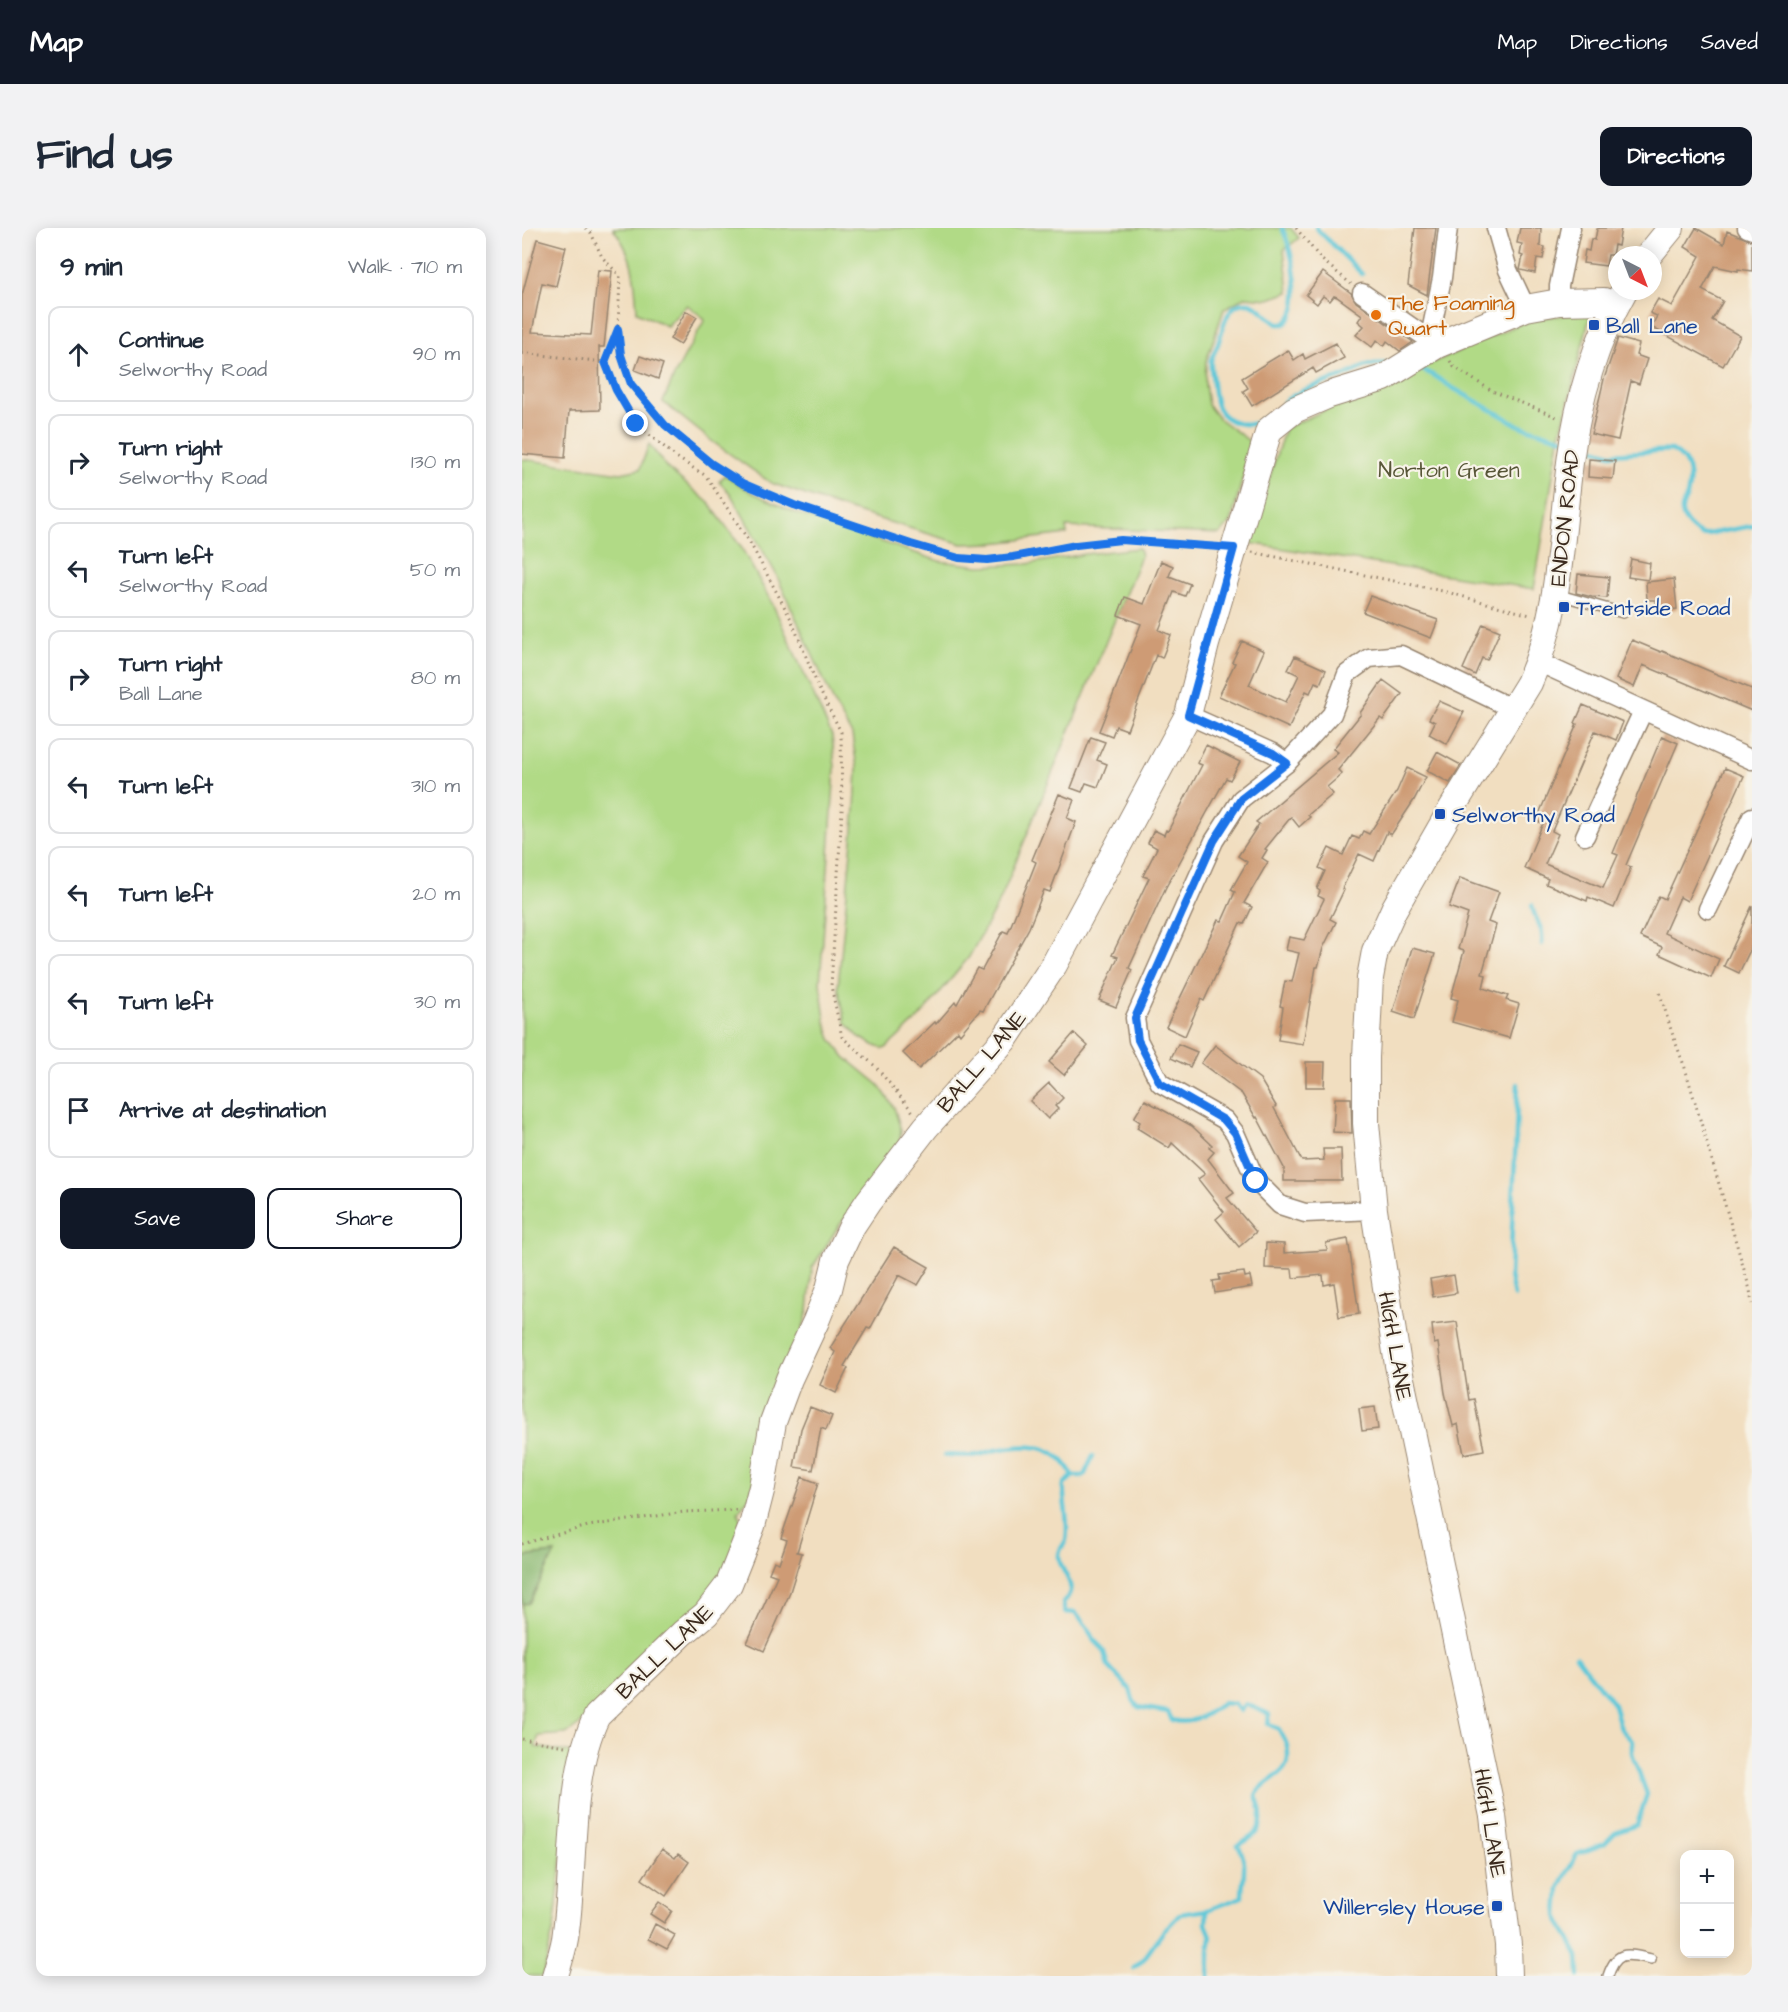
<!DOCTYPE html>
<meta charset="utf-8">
<style>
:root{--surface:#fff;--page:#f2f2f3;--text:#1f2937;--muted:#747a83;--line:#e0e1e3;--accent:#111827}
body{margin:0;font-family:"Architects Daughter",sans-serif;background:var(--page);color:var(--text)}
.controls{position:absolute;right:18px;bottom:18px;display:grid;overflow:hidden;border-radius:12px;box-shadow:0 3px 15px #0003}
.controls button{width:54px;height:54px;display:grid;place-items:center;padding:0;border:0;border-bottom:2px solid var(--line);background:var(--surface);color:var(--text);font:30px sans-serif}
.compass{position:absolute;left:1086px;top:18px;width:54px;height:54px;border-radius:50%;background:var(--surface);box-shadow:0 3px 15px #0003;rotate:138deg}
.stop{position:absolute;width:18px;height:18px;margin:-14px;border:4px solid #1a73e8;border-radius:50%;background:#fff}
.stop.end{background:#1a73e8;border-color:#fff;box-shadow:0 2px 6px #0008}
.list{margin:0;padding:0;list-style:none}
h2{display:flex;justify-content:space-between;align-items:center;height:78px;margin:0;padding:0 24px;font-size:26px}
h2 small{font-size:20px;font-weight:400;color:var(--muted)}
.list li{display:grid;grid-template-columns:39px 1fr auto;gap:18px;align-items:center;box-sizing:border-box;height:96px;margin:0 12px 12px;padding:0 12px;border:2px solid var(--line);border-radius:12px}
.list b{display:block;font-size:22px;white-space:nowrap}
.list p{margin:0;font-size:20px;white-space:nowrap;color:var(--muted)}
.list em{font-size:20px;font-style:normal;color:var(--muted)}
.actions{display:flex;gap:12px;padding:18px 24px}
.actions a{flex:1;padding:14px 0;border:2px solid var(--accent);border-radius:12px;text-align:center;font-size:21px;color:var(--accent)}
.actions .main{background:var(--accent);color:#fff}
.icon{flex:none;width:33px;height:33px;fill:none;stroke:currentColor;stroke-width:2;stroke-linecap:round;stroke-linejoin:round}
.map{position:relative;flex:none;width:1230px;height:1748px;overflow:hidden;border-radius:12px}
header{display:flex;align-items:center;gap:36px;box-sizing:border-box;height:84px;padding:0 30px;background:var(--accent);color:#fff}
header strong{font-size:28px}
nav{display:flex;gap:33px;margin-inline-start:auto;font-size:21px}
.intro{display:flex;align-items:center;justify-content:space-between;box-sizing:border-box;height:144px;padding:0 36px}
h1{margin:0;font-size:42px}
.button{padding:15px 27px;border-radius:12px;background:var(--accent);color:#fff;font-size:21px;font-weight:700}
main{display:flex;gap:36px;padding:0 36px}
aside{flex:1;background:var(--surface);border-radius:12px;box-shadow:0 3px 15px #0003}
.map>svg:first-child{display:block}
</style>
<header>
<strong>Map</strong>
<nav><a>Map</a><a>Directions</a><a>Saved</a></nav>
</header>
<div class="intro"><h1>Find us</h1><a class="button">Directions</a></div>
<main>
<aside>
<h2>9 min<small>Walk · 710 m</small></h2>
<ul class="list">
<li><svg class="icon" aria-label="ahead" viewBox="0 0 24 24"><path d="M12 20V5M6 11l6-6 6 6"/></svg><div><b>Continue</b><p>Selworthy Road</p></div><em>90 m</em></li>
<li><svg class="icon" aria-label="right" viewBox="0 0 24 24"><path d="M7 20v-9h11M14 6l5 5-5 5"/></svg><div><b>Turn right</b><p>Selworthy Road</p></div><em>130 m</em></li>
<li><svg class="icon" aria-label="left" viewBox="0 0 24 24"><path d="M17 20v-9H6M10 6l-5 5 5 5"/></svg><div><b>Turn left</b><p>Selworthy Road</p></div><em>50 m</em></li>
<li><svg class="icon" aria-label="right" viewBox="0 0 24 24"><path d="M7 20v-9h11M14 6l5 5-5 5"/></svg><div><b>Turn right</b><p>Ball Lane</p></div><em>80 m</em></li>
<li><svg class="icon" aria-label="left" viewBox="0 0 24 24"><path d="M17 20v-9H6M10 6l-5 5 5 5"/></svg><div><b>Turn left</b></div><em>310 m</em></li>
<li><svg class="icon" aria-label="left" viewBox="0 0 24 24"><path d="M17 20v-9H6M10 6l-5 5 5 5"/></svg><div><b>Turn left</b></div><em>20 m</em></li>
<li><svg class="icon" aria-label="left" viewBox="0 0 24 24"><path d="M17 20v-9H6M10 6l-5 5 5 5"/></svg><div><b>Turn left</b></div><em>30 m</em></li>
<li><svg class="icon" aria-label="arrive" viewBox="0 0 24 24"><path d="M6 21V4h12l-3 4 3 4H6"/></svg><div><b>Arrive at destination</b></div></li>
</ul>
<div class="actions"><a class="main">Save</a><a>Share</a></div>
</aside>
<div class="map">
<svg width="1230" height="1748" viewBox="0 0 1230 1748">
<rect width="100%" height="100%" fill="#f7f3e8"/>
<filter id="ink" filterUnits="userSpaceOnUse"><feTurbulence type="fractalNoise" baseFrequency=".0167" numOctaves="2"/><feDisplacementMap in="SourceGraphic" scale="12" xChannelSelector="R" yChannelSelector="G"/><feConvolveMatrix kernelMatrix="1 2 1 2 8 2 1 2 1" color-interpolation-filters="sRGB"/></filter>
<filter id="wash" filterUnits="userSpaceOnUse"><feTurbulence type="fractalNoise" baseFrequency=".008" numOctaves="4" result="noise"/><feDisplacementMap in="SourceGraphic" scale="24" xChannelSelector="R" yChannelSelector="G"/><feGaussianBlur stdDeviation="1.35" result="paint"/><feColorMatrix in="noise" values="0 0 0 0 0 0 0 0 0 0 0 0 0 0 0 0 0 1.4 0 .05"/><feComposite in="paint" operator="in"/></filter>
<g filter="url(#wash)">
<rect width="100%" height="100%" fill="#f1dec0"/>
<path fill="#b1da86" stroke="#768252" stroke-width="1.5" d="M91,0H769L777,10L762,22L767,64L747,71L723,69L702,81L684,134L683,156L686,177L696,190L730,215L709,294L698,306L544,299L545,306L471,315L440,316L324,281L249,255L191,214L141,174L152,148L183,91L165,77L145,98L115,84C113,51 112,27 91,0Z
M1069,84L1037,211L1012,361L727,315L763,200L1009,91Z
M127,216L145,240L187,275L219,319L251,377L310,508L313,540L298,755L303,791L309,811L323,829L357,857L372,879L379,902L376,923L316,999L290,1040L286,1083L229,1267L216,1284L219,1292L212,1334L180,1379L56,1498L44,1506L17,1508L13,1519L51,1525L33,1694L21,1748H0V1376L7,1375L33,1325L0,1329V231L99,245L118,241Z
M203,247L229,264L274,285L417,333L458,338L505,336L563,326L617,320L619,328L479,670L447,729L397,790L364,820L361,821L349,816L336,808L324,795L316,759L333,581L335,540L330,507L314,479L253,344L208,265L197,254Z"/>
<path fill="#8cba73" stroke="#647248" stroke-width="1.5" d="M33,1325L7,1375L0,1376V1329Z"/>
<g fill="none" stroke-linecap="round" stroke-linejoin="round">
<path stroke="#5dc7d8" stroke-width="4.5" d="M794,0L840,46
M894,139L911,147L929,159L998,198L1042,211
M762,174C780,160 799,156 819,149C836,143 847,133 865,136
M742,190C734,197 726,197 716,195C695,189 693,175 691,156C691,149 688,140 689,133C690,127 694,122 696,116C701,102 704,73 726,75C736,76 747,90 755,96H762C785,81 770,21 760,0
M1059,217L1089,226L1149,222C1168,231 1170,249 1165,268C1163,272 1160,277 1160,281C1158,291 1172,303 1180,307L1230,298
M1010,677C1012,693 1022,696 1020,716
M992,1068L988,1048L996,856
M423,1227C434,1227 446,1229 456,1227C462,1226 468,1223 474,1222C507,1215 534,1215 551,1248
M571,1228L562,1248H551L542,1256C540,1274 548,1294 544,1312C542,1318 536,1321 537,1329C539,1348 559,1356 541,1375L543,1384L553,1385L565,1399L571,1411L581,1421L586,1438L608,1461L611,1472L616,1479L646,1484L650,1492C670,1498 686,1486 701,1475L712,1476L718,1483L724,1476L747,1486L746,1496L757,1501C759,1507 764,1512 765,1518C772,1550 743,1548 734,1567C743,1593 742,1605 716,1617C727,1637 720,1648 720,1669L685,1682L658,1686L641,1704L621,1732L612,1740
M1054,1428L1092,1477L1099,1501L1110,1513V1525L1125,1566L1115,1597L1093,1605L1082,1616L1055,1626L1037,1660L1035,1688L1056,1728L1057,1748
M685,1682L684,1696L689,1708L687,1722V1748"/>
</g>
<g id="blocks">
<path fill="#ce9b75" d="M893,0H914L905,67L886,57Z
M998,0H1019L1018,18L1023,19L1021,31L1015,30L1013,45L998,42L1001,28L998,27L1000,16L995,15Z
M1078,0H1099L1096,18L1092,17L1090,27H1086L1084,38L1061,35L1063,22L1067,23L1069,11L1073,12L1075,1Z
M1174,0L1202,16L1205,3L1230,13V43L1216,41V43L1193,38L1180,62L1201,73L1190,92L1218,108L1201,138L1129,99L1135,88L1128,85L1136,71L1150,78L1178,28L1163,19Z
M15,11L44,19L34,58L20,55L10,104L69,107L76,42L90,43L82,119H77L78,182L47,183L43,230L0,226V67Z
M801,44L829,65L834,74L891,114L878,123L865,113L862,118L855,112L850,119L834,107L842,98L836,93L840,87L815,69L812,68L808,73L801,68L795,76L784,67Z
M164,83L175,89L158,117L148,111Z
M1096,110L1117,116L1114,127L1125,131L1117,156L1109,153L1096,212L1069,206L1082,151Z
M814,115L822,130L794,145L791,140L730,178L721,163L726,160L720,150L766,122L772,132L781,126L783,131Z
M118,128L141,136L136,151L113,142Z
M1067,231L1093,233L1091,251L1066,249Z
M1109,331L1128,335L1126,352L1106,349Z
M639,333L651,338L647,348L668,356L663,368L652,364L637,402L649,407L640,430L634,427L605,502L594,498L590,508L577,503L619,396L596,387L603,369L622,376Z
M1056,346L1087,349L1085,370L1070,369L1054,365Z
M1152,351L1155,381L1135,383L1134,372H1125L1124,354Z
M848,368L916,392L909,410L841,384Z
M961,396L978,403L965,432L960,430L953,447L941,441Z
M1110,412L1139,424L1140,423L1230,461V483L1121,437L1112,459L1094,451Z
M720,413L742,423L727,457L764,474L777,447L766,442L773,428L804,442L798,456L793,454L788,465L784,463L767,500L697,468L713,435L710,434Z
M861,452L880,466L861,492L858,490L816,542L820,546L805,559L811,566L786,587L788,589L777,599L769,589L743,621L745,622L740,630L746,634L722,675L730,679L722,696L718,695L682,773L679,771L663,808L644,799L696,692L700,693L713,664L709,662L725,634L716,628L737,596L734,594L816,524L811,521L839,486L838,485Z
M917,473L942,484L925,516L907,506L913,494L907,491Z
M1061,477L1101,494L1094,512L1073,503L1030,603L1036,606L1023,636L1081,660L1096,627L1091,625L1140,508L1156,515L1104,637L1109,639L1092,680L1066,669L1065,673L1024,656L1026,651L1002,640L1021,595L1014,593L1055,496L1053,495Z
M569,509L583,514L575,532L585,536L576,559L564,555L560,564L549,560Z
M684,517L718,534L708,552L704,550L644,659L607,740L610,742L594,779L577,772L596,729L590,727L627,650L621,648L635,620L626,615L632,602L642,607L644,602L646,603L680,537L675,535Z
M915,524L939,537L928,555L905,543Z
M885,540L904,549L892,572L869,607L865,604L852,633L837,626L820,661L822,662L808,691L814,694L801,720L796,739H794L781,816L756,812L761,779L758,778L763,753L770,754L777,725L764,722L767,709L782,712L802,671L796,668L798,663L795,661L803,643L797,640L807,620L821,627L830,608L837,611L841,603L847,606L875,563Z
M1203,540L1222,548L1165,673L1158,669L1142,705L1197,731L1189,750L1137,726L1140,719L1118,709L1137,668L1143,671Z
M537,566L552,572L545,590L554,594L528,664L522,662L507,700L461,783L458,782L438,806L436,803L397,841L381,825L413,794L414,796L433,774L435,776L455,740L460,742L481,703L486,705L514,634L510,632Z
M938,650L977,664L966,694L974,697L960,746L964,747L961,760L986,768L984,772L997,776L987,810L930,794L936,772L929,770L942,723L936,721L946,686L927,679Z
M1230,678V718L1217,745L1202,738Z
M890,720L913,726L892,791L871,784Z
M552,805L566,818L542,847L527,834Z
M656,816L675,824L668,839L649,830Z
M693,817L738,851L754,878L752,880L780,933L802,932L801,921H819L820,953H762V940L735,889L734,890L720,866L679,835Z
M784,834H803L802,859H784Z
M527,855L541,870L533,878L536,881L526,891L508,873Z
M813,870H829L830,905L811,904Z
M623,872L670,898L690,917L687,920L692,924L686,931L712,965L705,970L734,1004L717,1019L694,991L702,984L676,951L683,946L650,915L647,920L615,900L618,894L612,890Z
M826,1011L837,1086L817,1089L812,1055L802,1057L801,1047L771,1050L770,1041L743,1040L744,1015L762,1016V1025L805,1022L804,1015Z
M372,1019L407,1039L396,1057L377,1047L348,1101L345,1100L322,1138L326,1140L314,1165L298,1157L313,1124L308,1120Z
M722,1044L723,1049L728,1048L730,1059L693,1065L691,1053L698,1052L697,1047Z
M932,1047L935,1065L911,1069L908,1051Z
M935,1094L947,1172L952,1171L962,1222L942,1226L936,1196L931,1198L923,1165L916,1115L912,1116L910,1097Z
M288,1179L310,1188L304,1202L299,1200L291,1242L272,1239L279,1201Z
M853,1179L856,1201L840,1203L837,1181Z
M280,1249L296,1255L275,1324L280,1325L267,1367L242,1423L225,1415L255,1348L247,1345L252,1333L257,1335L265,1312L259,1310Z
M140,1621L153,1630L156,1626L167,1634L144,1668L120,1651Z
M137,1674L150,1683L142,1695L128,1686Z
M133,1696L153,1707L145,1721L126,1711Z"/>
</g>
</g>
<g filter="url(#ink)">
<use href="#blocks" fill-opacity="0" stroke="#96846f" stroke-width="1.5"/>
<g fill="none" stroke-linecap="round" stroke-linejoin="round">
<defs>
<path id="lane" d="M1034,366L1101,385
M1086,1748C1095,1721 1105,1726 1129,1731"/>
<path id="street" d="M974,0L986,42L1004,80
M1225,0L1230,2
M840,65L915,117
M1037,74V58L1049,0
M919,116L910,99L920,50L926,0
M1016,434L1230,532
M666,487L751,525L765,535
M1063,608L1121,483
M1186,681L1230,589
M852,982L783,985L758,977L734,953L713,905L703,892L638,855L616,812L613,790L692,613L719,571L765,535L810,486L825,446L847,430L879,427L991,481"/>
<path id="secondary" d="M1127,27L1149,0
M33,1748C37,1733 43,1718 44,1703C53,1638 46,1545 75,1488L161,1405L184,1386L207,1356L230,1298L240,1259L251,1194L267,1151L294,1093L307,1061L314,1032L330,998L346,974L404,899L482,812L532,737L666,487L684,416L747,202L772,182L807,167L862,150L915,117L1004,80L1037,74L1082,73L1094,78
M987,1748L986,1717L971,1588L876,1137L852,982L844,895V829L848,750L853,723L872,681L930,580L1007,455C1040,381 1038,306 1049,227C1056,172 1074,112 1102,63"/>
</defs>
<use href="#lane" stroke="#96846f" stroke-width="12"/>
<use href="#street" stroke="#96846f" stroke-width="21"/>
<use href="#secondary" stroke="#96846f" stroke-width="28"/>
<path stroke="#96846f" stroke-width="3" stroke-dasharray="1.5 4.5" stroke-linecap="butt" d="M64,0L69,5L80,29L98,48L96,101L99,127L109,156L143,197L190,235L220,255L272,277L389,317L437,330L465,332L491,329L554,317L599,312L691,318
M774,0L799,31L829,56
M95,103L83,134L94,162L114,196L157,231L184,248L227,313L269,391L297,461L319,504L320,582L309,758L320,809L354,839L391,884
M0,125L83,134
M928,133L932,139L970,163L1035,189
M730,324L921,363L1008,387
M1138,765L1149,802L1163,840L1228,1062L1230,1076
M0,1316L66,1298L162,1284L214,1282
M0,1511L43,1518"/>
<use href="#lane" stroke="#fff" stroke-width="9"/>
<use href="#street" stroke="#fff" stroke-width="18"/>
<use href="#secondary" stroke="#fff" stroke-width="26"/>
</g>
</g>
<g fill="none" stroke-linecap="round" stroke-linejoin="round" filter="url(#ink)">
<path stroke="#1a73e8" stroke-width="8" d="M114,196L94,162L83,134L96,101L99,127L109,156L143,197L190,236L220,255L272,277L389,316L437,330L465,332L491,329L554,317L599,312L712,320L666,487L751,525L765,535L719,571L692,613L613,790L616,812L638,855L702,892L713,905L734,953"/>
</g>
<circle fill="#e8710a" stroke="#f7f3e8" stroke-width="2" cx="854" cy="87" r="6"/>
<g fill="#1a4fb4" stroke="#f7f3e8" stroke-width="2">
<rect x="1066" y="91" width="12" height="12" rx="3"/>
<rect x="1036" y="373" width="12" height="12" rx="3"/>
<rect x="912" y="580" width="12" height="12" rx="3"/>
<rect x="969" y="1672" width="12" height="12" rx="3"/>
</g>
<g text-anchor="middle" stroke-width="4.5" stroke-linejoin="round" paint-order="stroke">
<g font-size="22" fill="#c56008" stroke="#f7f3e8" text-anchor="start">
<text x="866" y="82">The Foaming<tspan x="866" dy="25">Quart</tspan></text>
</g>
<g font-size="22" fill="#164399" stroke="#f7f3e8" text-anchor="start">
<text x="1084" y="105">Ball Lane</text>
<text x="1054" y="387">Trentside Road</text>
<text x="930" y="594">Selworthy Road</text>
<text x="963" y="1686" text-anchor="end">Willersley House</text>
</g>
<g font-size="22" fill="#585638" stroke="#f7f3e8">
<text x="927" y="249">Norton Green</text>
</g>
<g font-size="22" fill="#3b2a1e" stroke="#f7f3e8">
<text transform="translate(1042 290) rotate(-84)" y="8">ENDON ROAD</text>
<text transform="translate(459 833) rotate(-50)" y="8">BALL LANE</text>
<text transform="translate(874 1118) rotate(80)" y="8">HIGH LANE</text>
<text transform="translate(142 1423) rotate(-44)" y="8">BALL LANE</text>
<text transform="translate(969 1595) rotate(81)" y="8">HIGH LANE</text>
</g>
</g>
</svg>
<div class="controls">
<button>+</button>
<button>−</button>
</div>
<svg class="compass" viewBox="-18 -18 36 36"><path d="M0-13l5 13h-10z" fill="#e53935"/><path d="M0 13l5-13h-10z" fill="#747a83"/></svg>
<div class="stop" style="left:734px;top:953px"></div>
<div class="stop end" style="left:114px;top:196px"></div>
</div>
</main>
